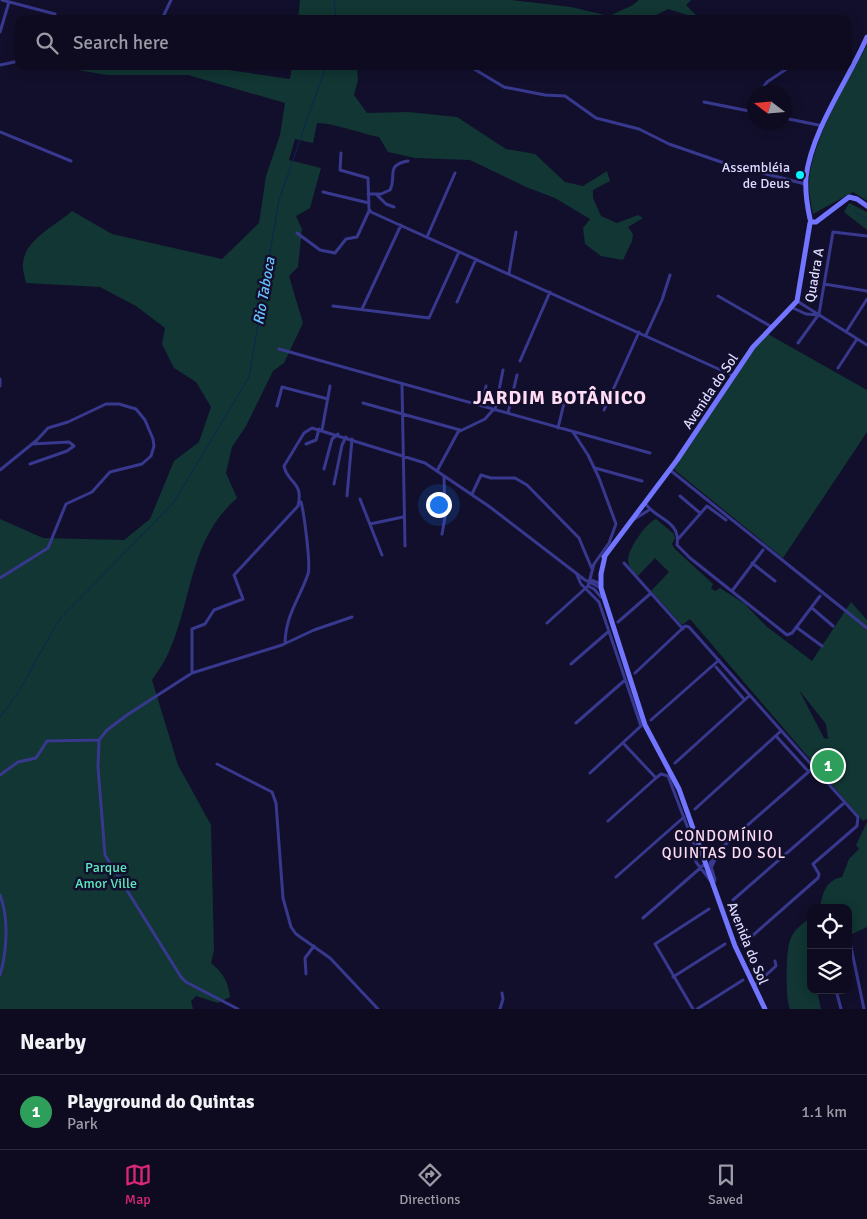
<!DOCTYPE html>
<meta charset="utf-8">
<style>
:root{--surface:#0e0b21;--page:#17142a;--text:#f1f3f6;--muted:#9b9ba5;--line:#2e2b3f;--accent:#db2777}
body{margin:0;font-family:Signika,sans-serif;background:var(--page);color:var(--text)}
.controls{position:absolute;right:15px;bottom:15px;display:grid;overflow:hidden;border-radius:10px;box-shadow:0 2px 12px #0003}
.controls button{width:45px;height:45px;display:grid;place-items:center;padding:0;border:0;border-bottom:1px solid var(--line);background:var(--surface);color:var(--text);font:25px sans-serif}
.compass{position:absolute;left:747px;top:85px;width:45px;height:45px;border-radius:50%;background:var(--surface);box-shadow:0 2px 12px #0003;rotate:286deg}
.you{position:absolute;left:438px;top:504px;width:18px;height:18px;margin:-12px;border:4px solid #fff;border-radius:50%;background:#1a73e8;box-shadow:0 0 0 8px #1a73e833}
.badge{display:grid;place-items:center;width:32px;height:32px;border-radius:50%;background:var(--accent);color:#fff;font-size:16px;font-weight:700}
.pin{position:absolute;translate:-50% -50%;border:2px solid #fff;box-shadow:0 1px 5px #0006}
.list{margin:0;padding:0;list-style:none}
h2{display:flex;justify-content:space-between;align-items:center;height:65px;margin:0;padding:0 20px;font-size:21px}
h2 small{font-size:16px;font-weight:400;color:var(--muted)}
.list li{display:grid;grid-template-columns:32px 1fr auto;gap:15px;align-items:center;box-sizing:border-box;height:75px;padding:0 20px;border-top:1px solid var(--line)}
.list b{display:block;font-size:19px;white-space:nowrap}
.list p{margin:0;font-size:16px;white-space:nowrap;color:var(--muted)}
.list em{font-size:16px;font-style:normal;color:var(--muted)}
.icon{flex:none;width:28px;height:28px;fill:none;stroke:currentColor;stroke-width:2;stroke-linecap:round;stroke-linejoin:round}
.map{position:relative;flex:none;width:867px;height:1009px;overflow:hidden}
.search{position:absolute;background:var(--surface);box-shadow:0 2px 12px #0003;left:15px;right:15px;top:15px;height:55px;display:flex;align-items:center;gap:12px;box-sizing:border-box;padding:0 18px;border-radius:10px;color:var(--muted);font-size:19px}
.sheet{height:140px;background:var(--surface)}
nav{display:flex;justify-content:space-around;align-items:center;box-sizing:border-box;height:70px;border-top:1px solid var(--line);background:var(--surface);font-size:14px;color:var(--muted)}
nav a{display:grid;justify-items:center;gap:2px}
nav .on{color:var(--accent)}
.map>svg:first-child{display:block}
</style>
<div class="map">
<svg width="867" height="1009" viewBox="0 0 867 1009">
<rect width="100%" height="100%" fill="#120f2c"/>
<path fill="#113633" fill-rule="evenodd" d="M300,0H511L571,7L609,16L633,5L639,0H691L686,5L700,19L668,9L649,19H298Z
M867,45V201L853,192L813,214C811,203 808,191 809,180C813,138 847,82 867,45Z
M80,66H201L290,79L292,66H357L358,80L354,95L367,113L408,112L457,117L506,149L535,154L565,182L583,186L607,171L610,181L593,190V198L601,216L617,223L638,215L643,218L628,227L633,234L632,241L623,260L601,256L585,244L583,228L590,219L555,198L526,187L470,160L415,158L388,152L379,137C364,134 329,122 317,123L313,143L295,139L289,160L321,168L310,208L296,216L302,229L298,267L289,276L303,323L284,363L273,371L246,426L232,447L226,473L237,498C188,541 193,600 168,654C164,663 157,672 152,680L178,765L211,825L214,950L211,963C223,973 228,981 230,997L218,1003L196,996L191,1001L193,1009H0V519L43,538L124,540L150,519L174,461L199,442L211,407L196,382L174,368L162,344L165,328L136,306L100,287L26,283C25,277 22,270 23,264C24,240 55,226 72,211L112,234L222,259L259,223L266,176L280,135L285,103L188,75H107L66,68Z
M849,203L867,212V230L844,212Z
M766,333L867,390V432L783,558L671,467Z
M656,519L674,534L675,538L672,544L675,549L713,584L711,588L715,591L720,588L745,604L766,626L812,661L851,602L867,620V819L863,821L690,619L682,625L651,591L669,572L655,558L638,576C633,572 628,567 628,560C628,549 646,523 656,519ZM799,690L826,724L828,739L824,738Z
M867,822V927L848,936V908H820C822,894 826,880 842,877L849,859L859,849L856,845Z
M811,918V990H817L821,1009H790C785,1000 786,950 790,940C794,930 802,923 811,918Z"/>
<g fill="none" stroke-linecap="round" stroke-linejoin="round">
<path stroke="#092751" stroke-width="1" d="M334,0L336,19
M855,212L867,219
M0,717L19,691L59,620L174,502L249,377L279,200L326,66"/>
<path stroke="#37388e" stroke-width="3" d="M2,0L55,14
M162,19L171,0
M0,32L9,2
M0,65L19,61
M469,66L504,87L545,95L565,96L596,118L639,129L669,144L724,163L805,184
M760,92L767,82L791,66
M704,102L754,112
M784,118L823,126
M0,132L71,161
M341,153L340,170L368,178L369,209L371,212L734,376
M323,192L369,203
M368,194H381L390,190C397,176 385,165 408,161
M377,195L386,204L394,207
M297,233L320,250L335,253L346,239L357,237L369,211
M427,237L455,173
M509,273L516,232
M824,284L867,291
M718,296L772,327
M797,301L867,345
M457,302L476,259
M333,306L429,318L459,252
M793,308L806,314L818,315
M362,309L401,225
M846,332L867,299
M646,335L662,300L670,275
M798,343L819,314L833,232L867,236
M279,349L650,453
M520,361L550,292
M838,368L857,339
M0,379V386
M402,384L405,546
M363,403L460,430
M277,406L282,387L328,399
M482,406L486,386
M495,410L503,370
M604,410L639,332
M508,413L517,375
M558,428L566,395
M322,430L330,386
M306,444L316,440L319,429
M30,464L67,451L74,446L69,442L32,444
M595,468L642,481
M324,469L332,439L338,434
M0,470L37,440L48,428L68,422L106,404H119L136,409L145,420L153,439L154,446L151,456L142,464L110,472L92,492L66,504L48,548L0,578
M670,470L867,628
M437,471L458,432L485,419L493,410
M334,484L342,445L346,437
M472,494L481,475L491,478H515L527,485L579,538L592,569
M347,496L352,439
M680,496L700,513
M360,499L382,555
M645,503C656,520 681,520 677,545L690,558L787,635L792,633L820,596
M633,520L649,510
M370,524L403,517
M442,534L445,517L444,476
M679,538L707,506L726,520
M624,563L683,629
M752,563L775,581
M577,575L581,584L599,602L641,726L590,773
M591,580L601,584
M588,586L594,589L601,597
M732,591L763,550
M812,608L833,626
M618,622L650,594
M547,623L588,586L594,564L609,543L616,524L599,478L588,455L573,432
M796,627L822,646
M285,643C286,614 299,600 308,574C311,565 304,513 301,502
M571,664L609,631
M716,667L743,698
M192,673V629L205,624L214,610L243,599L234,575L298,506C304,481 287,483 284,466L304,433L312,428L425,463L490,507L585,580L601,588
M635,673L685,626L689,627L858,817L857,826L813,864L819,874L818,878L742,945
M651,720L719,660
M576,723L625,680
M776,736L808,771
M624,744L656,778L661,774L668,776L694,844L696,862L710,880
M675,763L749,696
M217,764L272,792L276,803L283,898L291,927L296,934L330,958L378,1009
M0,775L18,762L36,758L47,741L99,740
M695,809L781,731
M608,821L656,778
M704,859L719,850L813,768
M712,866L719,852
M616,877L684,817
M713,884L715,880L710,863L716,853
M0,895C9,918 7,952 0,975
M733,900L844,803
M643,918L706,863
M850,942L864,1009
M306,974L305,958L314,946
M673,977L725,944
M754,986L776,966L775,961
M836,990L841,1009
M238,1009L186,982L181,977L105,855L98,767L99,740L107,730L127,715L192,673L282,645L314,630L352,617
M500,1009L503,999L502,993
M693,1009L655,944L709,909
M697,1009L743,980"/>
<path stroke="#7175ff" stroke-width="5" d="M810,219C807,205 805,191 806,177C812,129 848,81 867,37
M811,222H816L849,197L857,199L867,206
M605,556L601,574V588L645,725L679,789L735,946L765,1009
M604,557L677,460L753,347L797,301L810,223"/>
</g>
<circle fill="#06f3ff" stroke="#120f2c" stroke-width="2" cx="800" cy="175" r="5"/>
<g text-anchor="middle" stroke-width="5" stroke-linejoin="round" paint-order="stroke">
<g font-size="14" fill="#dcdaff" stroke="#120f2c" text-anchor="end">
<text x="790" y="172">Assembléia<tspan x="790" dy="16">de Deus</tspan></text>
</g>
<g font-size="14" fill="#dcdaff" stroke="#120f2c">
<text transform="translate(814 275) rotate(-80)" y="5">Quadra A</text>
<text transform="translate(710 391) rotate(-56)" y="5">Avenida do Sol</text>
<text transform="translate(748 943) rotate(68)" y="5">Avenida do Sol</text>
</g>
<g font-size="14" fill="#5be9be" stroke="#120f2c">
<text x="106" y="872">Parque<tspan x="106" dy="16">Amor Ville</tspan></text>
</g>
<g font-size="15" font-style="italic" fill="#68c1ff" stroke="#120f2c">
<text transform="translate(264 291) rotate(-80)" y="5">Rio Taboca</text>
</g>
<g font-size="15" letter-spacing="1" fill="#ffdcf4" stroke="#120f2c">
<text x="724" y="841">CONDOMÍNIO<tspan x="724" dy="17">QUINTAS DO SOL</tspan></text>
</g>
<g font-size="19" font-weight="bold" letter-spacing="1" fill="#ffdcf4" stroke="#120f2c">
<text x="560" y="404">JARDIM BOTÂNICO</text>
</g>
</g>
</svg>
<div class="controls">
<button><svg class="icon" aria-label="locate" viewBox="0 0 24 24"><circle cx="12" cy="12" r="6"/><path d="M12 2v4M12 18v4M2 12h4M18 12h4"/></svg></button>
<button><svg class="icon" aria-label="layers" viewBox="0 0 24 24"><path d="M12 4l9 5-9 5-9-5zM3 14l9 5 9-5"/></svg></button>
</div>
<svg class="compass" viewBox="-18 -18 36 36"><path d="M0-13l5 13h-10z" fill="#e53935"/><path d="M0 13l5-13h-10z" fill="#9b9ba5"/></svg>
<div class="you"></div>
<div class="pin badge" style="left:828px;top:766px;background:#2e9e5b">1</div>
<div class="search"><svg class="icon" aria-label="search" viewBox="0 0 24 24"><circle cx="10" cy="10" r="6"/><path d="M15 15l6 6"/></svg>Search here</div>
</div>
<section class="sheet">
<h2>Nearby<small></small></h2>
<ul class="list">
<li><span class="badge" style="background:#2e9e5b">1</span><div><b>Playground do Quintas</b><p>Park</p></div><em>1.1 km</em></li>
</ul>
</section>
<nav>
<a class="on"><svg class="icon" aria-label="map" viewBox="0 0 24 24"><path d="M3 6l6-2 6 2 6-2v14l-6 2-6-2-6 2zM9 4v14M15 6v14"/></svg>Map</a>
<a><svg class="icon" aria-label="directions" viewBox="0 0 24 24"><path d="M12 3l9 9-9 9-9-9zM9 14v-3h6M13 9l2 2-2 2"/></svg>Directions</a>
<a><svg class="icon" aria-label="saved" viewBox="0 0 24 24"><path d="M7 4h10v16l-5-4-5 4z"/></svg>Saved</a>
</nav>
